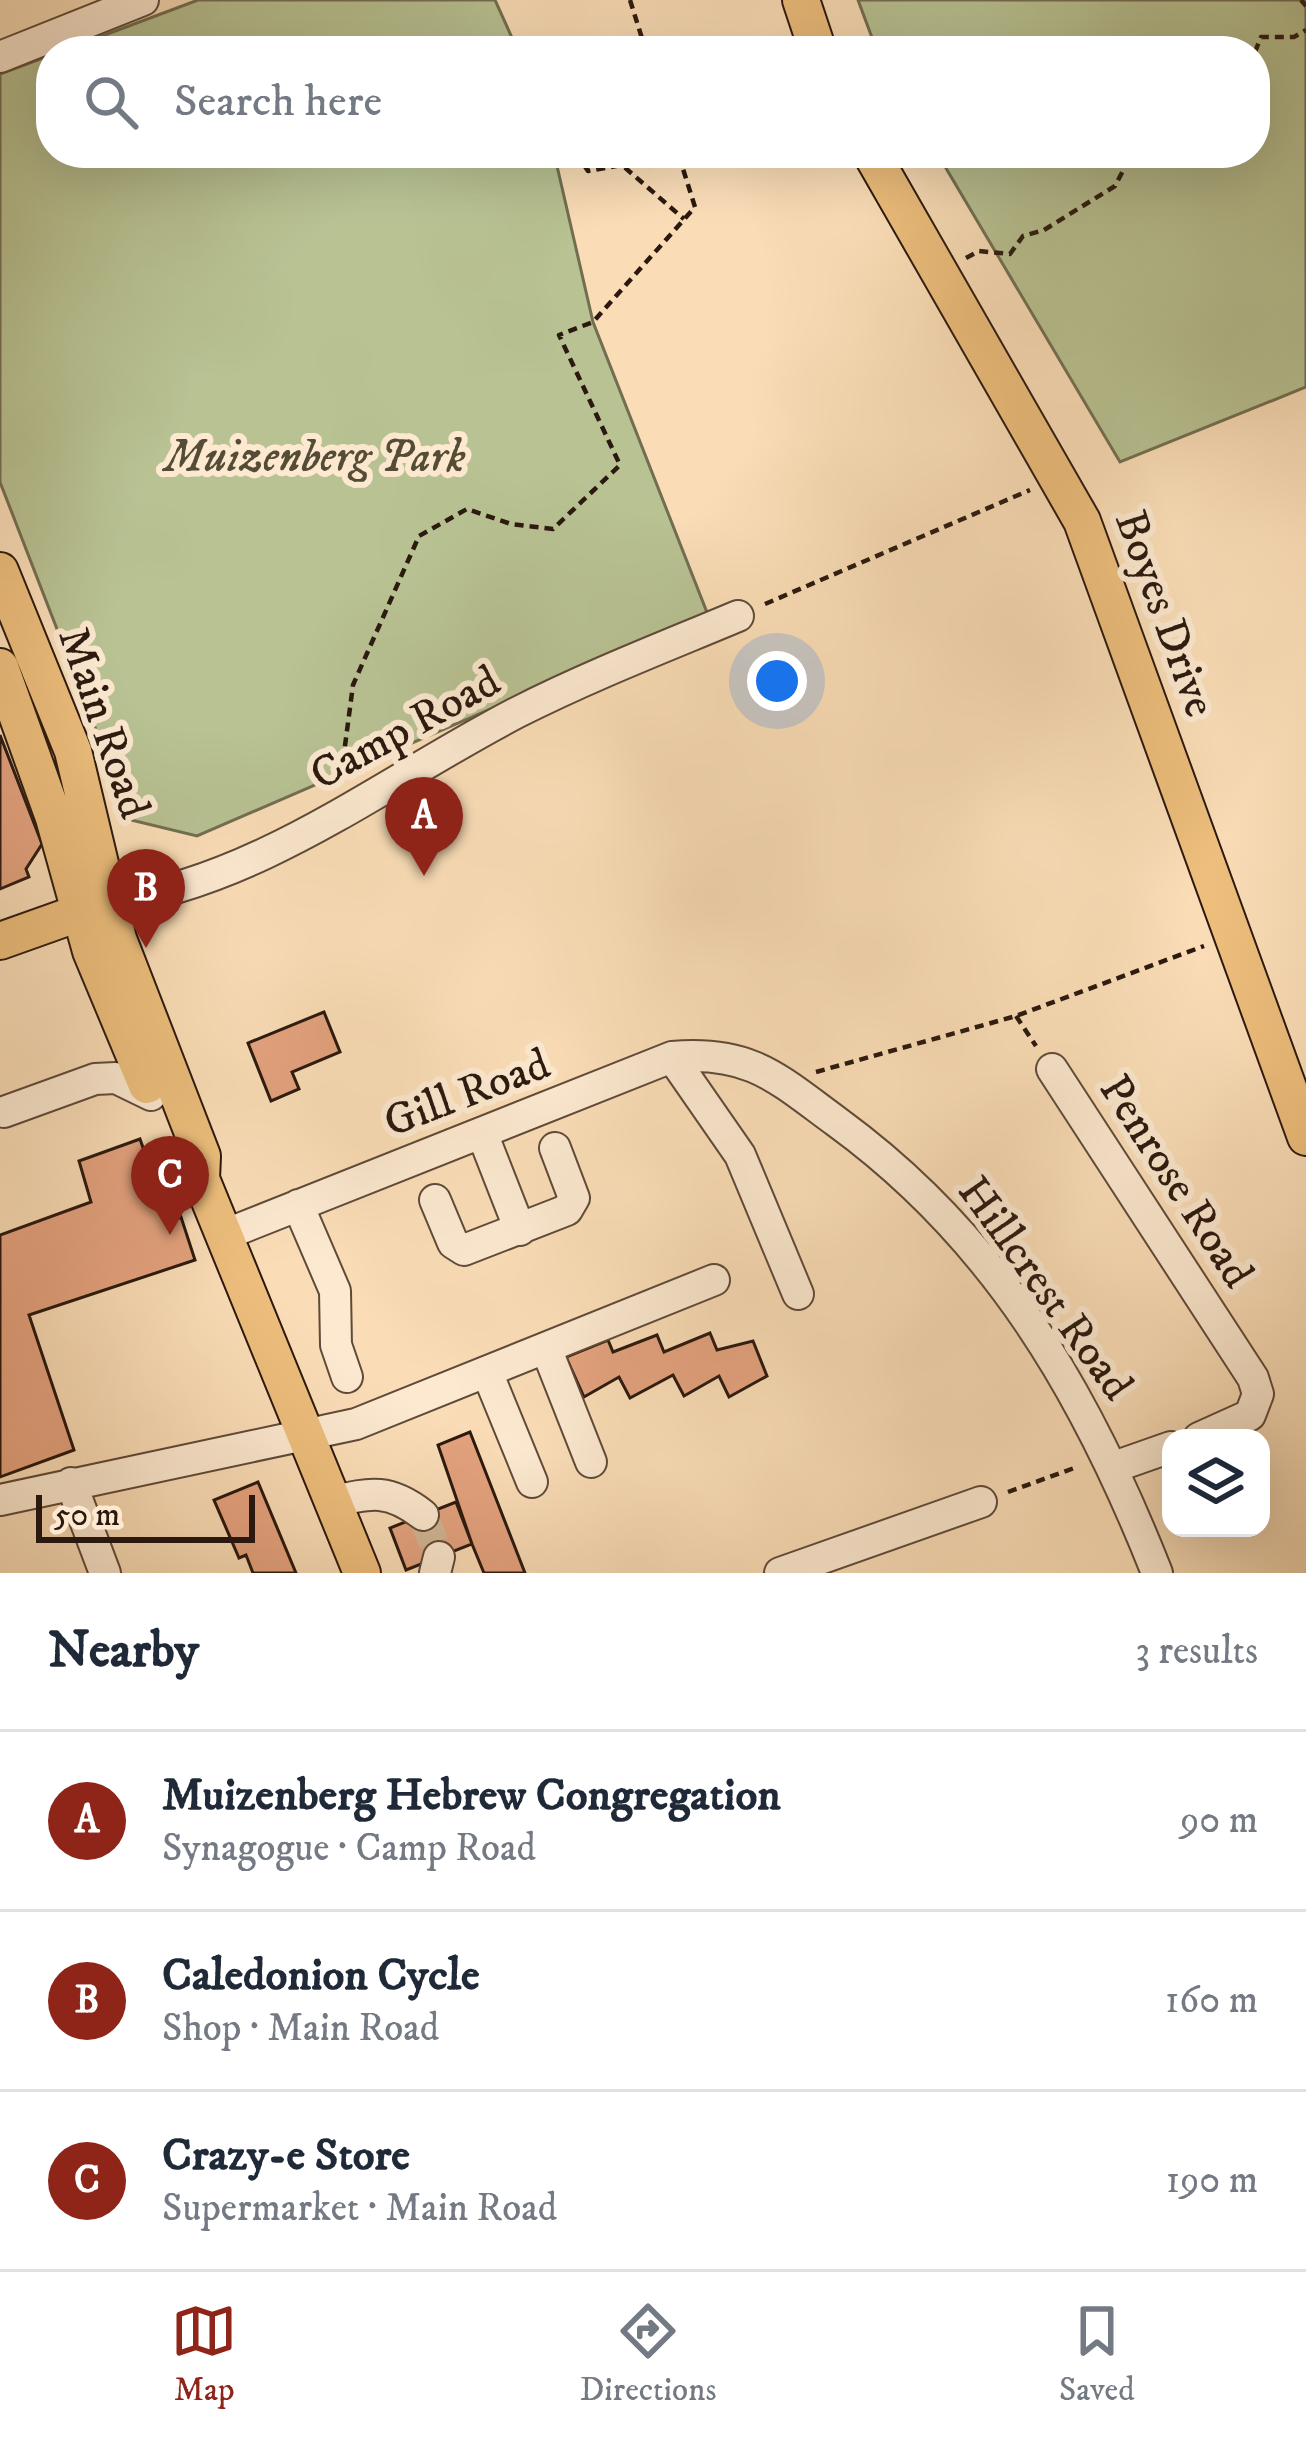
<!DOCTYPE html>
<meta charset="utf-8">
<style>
:root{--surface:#fff;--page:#f2f2f3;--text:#1f2937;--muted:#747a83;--line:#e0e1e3;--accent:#8f2418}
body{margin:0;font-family:"IM FELL DW Pica",serif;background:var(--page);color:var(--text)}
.controls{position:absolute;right:36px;bottom:36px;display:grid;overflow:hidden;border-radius:24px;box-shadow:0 12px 48px #0002}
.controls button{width:108px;height:108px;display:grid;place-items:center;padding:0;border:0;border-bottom:3px solid var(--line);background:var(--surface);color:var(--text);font:60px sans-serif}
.scale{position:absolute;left:36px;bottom:30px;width:219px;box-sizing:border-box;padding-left:12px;border:6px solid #2b190f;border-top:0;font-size:33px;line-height:42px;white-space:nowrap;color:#2b190f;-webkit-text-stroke:9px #fce9d0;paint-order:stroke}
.you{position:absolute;left:777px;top:681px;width:42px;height:42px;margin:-30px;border:9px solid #fff;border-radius:50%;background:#1a73e8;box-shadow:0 0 0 18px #1a73e833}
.badge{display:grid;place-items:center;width:78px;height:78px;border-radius:50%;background:var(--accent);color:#fff;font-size:39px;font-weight:700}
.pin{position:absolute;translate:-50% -99px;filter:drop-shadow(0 3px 6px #0008)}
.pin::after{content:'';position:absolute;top:63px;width:42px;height:36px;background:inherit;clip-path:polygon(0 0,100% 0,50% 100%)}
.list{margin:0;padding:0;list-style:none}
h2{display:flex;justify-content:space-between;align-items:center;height:156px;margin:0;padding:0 48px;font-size:51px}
h2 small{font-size:39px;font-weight:400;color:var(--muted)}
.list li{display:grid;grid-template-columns:78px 1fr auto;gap:36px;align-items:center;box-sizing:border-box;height:180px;padding:0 48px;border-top:3px solid var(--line)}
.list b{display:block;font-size:45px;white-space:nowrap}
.list p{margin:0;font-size:39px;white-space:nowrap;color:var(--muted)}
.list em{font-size:39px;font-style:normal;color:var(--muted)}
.icon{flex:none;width:66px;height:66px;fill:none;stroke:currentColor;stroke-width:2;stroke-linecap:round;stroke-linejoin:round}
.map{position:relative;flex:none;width:1306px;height:1573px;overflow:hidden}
.search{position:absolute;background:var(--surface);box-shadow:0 12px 48px #0002;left:36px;right:36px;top:36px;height:132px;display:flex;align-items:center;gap:30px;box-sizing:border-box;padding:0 42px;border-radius:48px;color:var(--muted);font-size:45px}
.sheet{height:696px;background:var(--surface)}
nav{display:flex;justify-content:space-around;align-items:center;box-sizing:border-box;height:168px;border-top:3px solid var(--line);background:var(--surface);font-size:33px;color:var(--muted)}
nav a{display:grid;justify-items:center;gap:6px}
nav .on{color:var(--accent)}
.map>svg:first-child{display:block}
</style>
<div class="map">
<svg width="1306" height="1573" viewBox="0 0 1306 1573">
<rect width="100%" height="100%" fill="#faddb7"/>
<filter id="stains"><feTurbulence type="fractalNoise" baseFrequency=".00167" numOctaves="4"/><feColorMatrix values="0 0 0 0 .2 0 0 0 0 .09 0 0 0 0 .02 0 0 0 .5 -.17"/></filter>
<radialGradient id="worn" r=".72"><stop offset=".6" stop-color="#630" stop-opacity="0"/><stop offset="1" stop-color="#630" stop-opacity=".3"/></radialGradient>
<path fill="#b8c293" stroke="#726e51" stroke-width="3" d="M198,0H495L518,51H62Z
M858,0H1306V387L1120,462L937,153H1255V51H877Z
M51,55V153H554L593,322L708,615L197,836L131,820L0,482V74Z"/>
<path fill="#e4a37f" stroke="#2b190f" stroke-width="3" d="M0,735L42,844L26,869L29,877L0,889Z
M324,1012L340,1052L292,1072L299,1089L271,1101L248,1043Z
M140,1139L169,1223L181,1217L195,1260L29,1315L74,1450L0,1477V1235L91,1202L79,1161Z
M710,1333L717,1350L753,1341L767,1376L729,1397L719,1376L684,1396L673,1375L630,1398L619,1377L584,1397L566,1357L608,1340L613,1352L657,1335L664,1352Z
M470,1432L525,1573H484L472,1544L438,1445Z
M258,1482L296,1573H253L246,1555L239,1558L214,1500Z
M456,1502L472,1544L406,1570L390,1528Z"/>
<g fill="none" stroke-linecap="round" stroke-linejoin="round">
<path stroke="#d1b695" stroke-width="30" stroke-dasharray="30 15" stroke-linecap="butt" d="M423,1515L439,1557"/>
<defs>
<path id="minor" d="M0,57L143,0
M111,902C261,881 386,780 518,712C589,676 664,647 738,616
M672,1057L740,1155L798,1294
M1052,1069L1253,1378L1258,1394L1250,1415L1199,1438
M4,1112L95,1079L116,1078L151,1095
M482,1133L520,1230
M435,1200L453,1243L464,1250L567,1210L574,1198L555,1148
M298,1205L335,1291L336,1345L347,1377
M224,1235L672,1057C751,1050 778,1079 837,1122C996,1238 1086,1393 1157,1573
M546,1348L591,1462
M487,1372L532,1482
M1114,1467L1171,1447
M71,1483L105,1573
M0,1500L356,1424L714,1280
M332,1502C371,1492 390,1489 423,1515
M435,1573L439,1557
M780,1573L981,1502"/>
<path id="major" d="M801,0L818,51
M871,153L1082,521L1306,1137
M0,571L73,751L118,939L202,1156L201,1179L362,1573
M0,667L54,818L91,951L147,1085
M0,941L104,904"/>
</defs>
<use href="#minor" stroke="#5f4a39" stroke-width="34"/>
<use href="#major" stroke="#2b190f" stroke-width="40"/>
<path stroke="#2b190f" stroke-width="4.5" stroke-dasharray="9 6" stroke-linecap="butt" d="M630,0L646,51
M1301,0L1306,6
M1255,52L1261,37H1294L1306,30
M576,153L588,171L622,165L684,219
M966,258L979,251L1010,254L1023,236L1044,230L1115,186L1127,163L1146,153
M765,604L1030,490
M341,776L353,685L419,536L467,509L511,524L553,529L620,465L559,335L593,322L695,207L678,153
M1016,1016L1036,1046
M816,1072L1016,1016L1204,946
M1008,1492L1077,1467"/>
<use href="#minor" stroke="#fce9d0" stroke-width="30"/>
<use href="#major" stroke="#edbe7c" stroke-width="36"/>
</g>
<g text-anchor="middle" stroke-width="12" stroke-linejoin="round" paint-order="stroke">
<g font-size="45" font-style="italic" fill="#554c37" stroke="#fce9d0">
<text x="315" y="471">Muizenberg Park</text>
</g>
<g font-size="45" fill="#2b190f" stroke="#fce9d0">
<text transform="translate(1167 613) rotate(70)" y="16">Boyes Drive</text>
<text transform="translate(106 722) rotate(71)" y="16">Main Road</text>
<text transform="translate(404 726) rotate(-29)" y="16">Camp Road</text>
<text transform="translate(466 1091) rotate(-21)" y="16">Gill Road</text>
<text transform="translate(1178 1180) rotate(57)" y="16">Penrose Road</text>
<text transform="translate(1047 1287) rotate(54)" y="16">Hillcrest Road</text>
</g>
</g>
<rect width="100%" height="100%" filter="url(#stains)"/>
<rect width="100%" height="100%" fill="url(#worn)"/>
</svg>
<div class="controls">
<button><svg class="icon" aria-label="layers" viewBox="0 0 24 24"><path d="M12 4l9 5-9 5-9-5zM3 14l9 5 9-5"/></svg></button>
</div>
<div class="scale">50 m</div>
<div class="you"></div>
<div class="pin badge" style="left:424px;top:876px">A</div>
<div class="pin badge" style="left:146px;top:948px">B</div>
<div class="pin badge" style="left:170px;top:1235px">C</div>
<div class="search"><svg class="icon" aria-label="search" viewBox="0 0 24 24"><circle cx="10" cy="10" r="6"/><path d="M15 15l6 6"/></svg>Search here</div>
</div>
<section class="sheet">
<h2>Nearby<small>3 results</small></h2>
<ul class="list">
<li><span class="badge">A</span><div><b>Muizenberg Hebrew Congregation</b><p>Synagogue · Camp Road</p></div><em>90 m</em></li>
<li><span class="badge">B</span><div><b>Caledonion Cycle</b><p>Shop · Main Road</p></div><em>160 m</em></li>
<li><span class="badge">C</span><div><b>Crazy-e Store</b><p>Supermarket · Main Road</p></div><em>190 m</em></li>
</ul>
</section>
<nav>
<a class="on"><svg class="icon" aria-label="map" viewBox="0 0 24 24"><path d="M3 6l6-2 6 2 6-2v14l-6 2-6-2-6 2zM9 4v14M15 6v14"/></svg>Map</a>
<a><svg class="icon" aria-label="directions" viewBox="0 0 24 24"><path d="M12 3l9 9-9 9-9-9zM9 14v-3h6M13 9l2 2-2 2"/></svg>Directions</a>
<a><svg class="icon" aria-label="saved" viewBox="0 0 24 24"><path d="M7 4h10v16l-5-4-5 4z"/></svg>Saved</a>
</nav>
